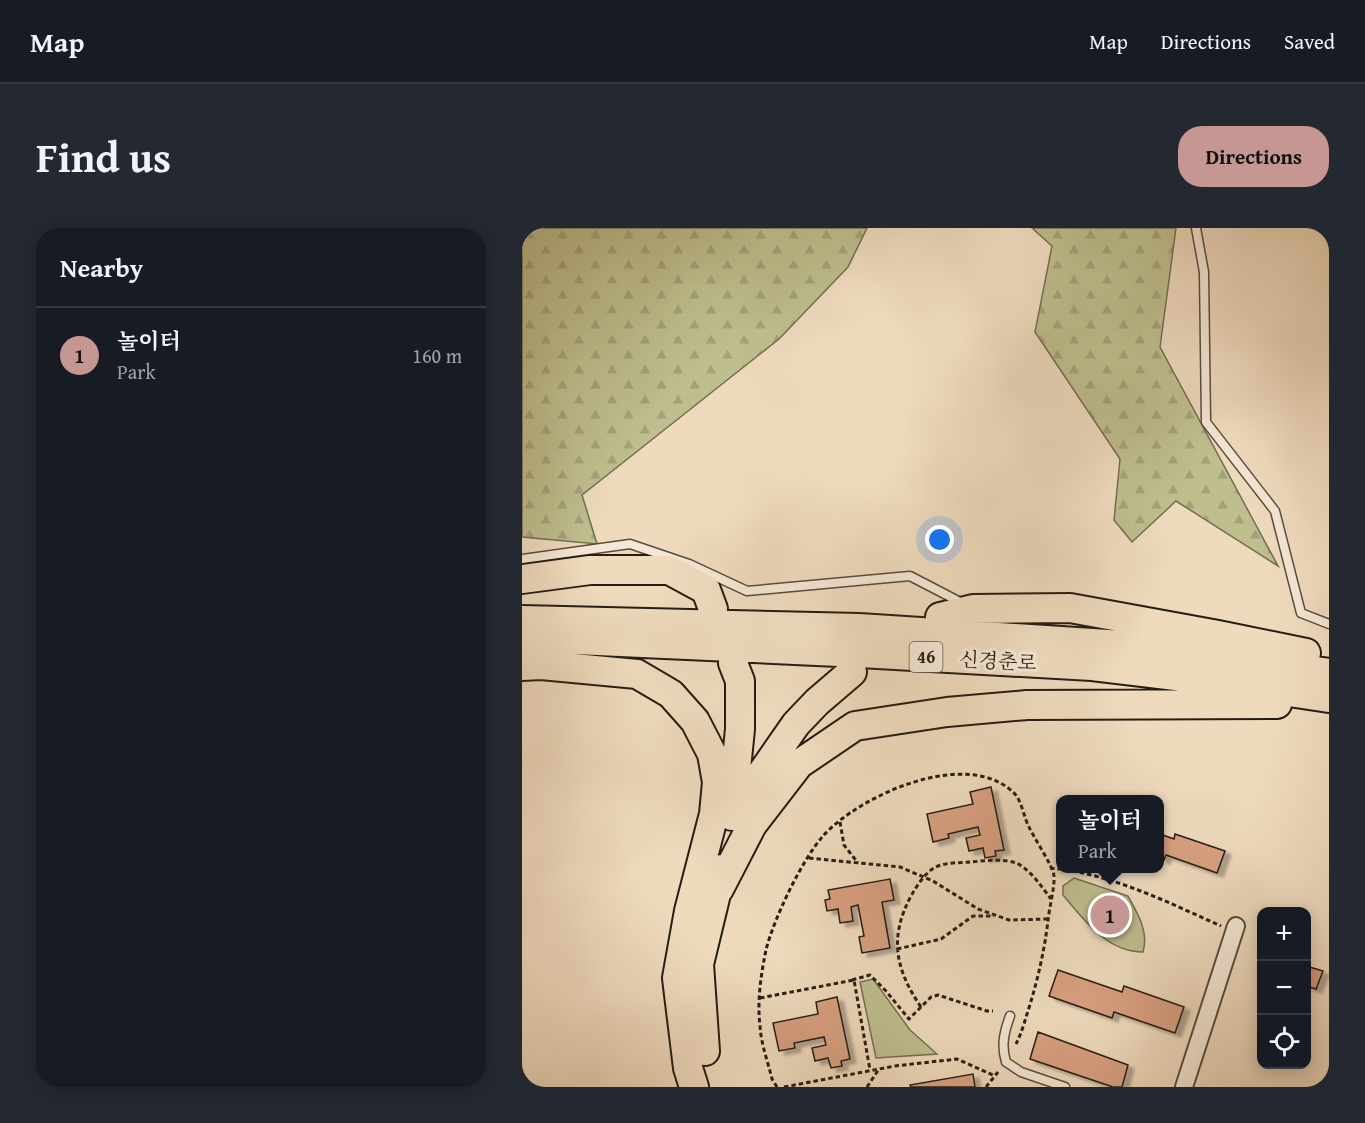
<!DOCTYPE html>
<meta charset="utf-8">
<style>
:root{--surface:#171b24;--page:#242831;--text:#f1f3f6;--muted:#9ea1a6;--line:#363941;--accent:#c59692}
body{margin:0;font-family:"Gentium Book Plus","Noto Serif KR",serif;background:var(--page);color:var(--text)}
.controls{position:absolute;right:18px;bottom:18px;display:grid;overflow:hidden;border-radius:12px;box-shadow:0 3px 15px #0003}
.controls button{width:54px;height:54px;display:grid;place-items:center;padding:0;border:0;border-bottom:2px solid var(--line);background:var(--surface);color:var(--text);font:30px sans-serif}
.you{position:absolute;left:418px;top:312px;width:21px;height:21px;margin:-15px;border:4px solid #fff;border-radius:50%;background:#1a73e8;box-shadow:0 0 0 9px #1a73e833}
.badge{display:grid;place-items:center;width:39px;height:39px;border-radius:50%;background:var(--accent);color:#111;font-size:20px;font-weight:700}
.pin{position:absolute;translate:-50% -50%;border:3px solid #fff;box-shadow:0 2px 6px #0006}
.popup{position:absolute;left:534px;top:567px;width:108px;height:78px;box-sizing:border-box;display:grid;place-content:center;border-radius:12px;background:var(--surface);filter:drop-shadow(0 2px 4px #0005);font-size:20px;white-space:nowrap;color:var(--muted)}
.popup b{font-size:22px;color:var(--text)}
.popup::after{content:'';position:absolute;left:50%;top:100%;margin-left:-12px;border:12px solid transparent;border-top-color:var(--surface)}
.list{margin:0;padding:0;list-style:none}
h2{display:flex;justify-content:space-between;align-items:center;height:78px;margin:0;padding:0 24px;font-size:26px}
h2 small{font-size:20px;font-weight:400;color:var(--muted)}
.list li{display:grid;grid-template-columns:39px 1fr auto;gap:18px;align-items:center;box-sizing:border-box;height:96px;padding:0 24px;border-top:2px solid var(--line)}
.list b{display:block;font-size:22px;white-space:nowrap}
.list p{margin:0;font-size:20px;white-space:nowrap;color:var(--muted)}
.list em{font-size:20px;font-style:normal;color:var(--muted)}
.icon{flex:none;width:33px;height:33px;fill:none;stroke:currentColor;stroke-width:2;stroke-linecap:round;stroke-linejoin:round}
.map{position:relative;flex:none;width:807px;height:859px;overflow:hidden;border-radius:24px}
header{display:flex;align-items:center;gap:36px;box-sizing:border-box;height:84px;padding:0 30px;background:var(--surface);border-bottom:2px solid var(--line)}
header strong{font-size:28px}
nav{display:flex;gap:33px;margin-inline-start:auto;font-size:21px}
.intro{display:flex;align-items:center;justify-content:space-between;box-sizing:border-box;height:144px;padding:0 36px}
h1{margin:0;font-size:42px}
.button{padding:15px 27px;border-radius:24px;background:var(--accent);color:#111;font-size:21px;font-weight:700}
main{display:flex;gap:36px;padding:0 36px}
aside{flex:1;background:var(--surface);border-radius:24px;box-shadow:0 3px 15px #0003}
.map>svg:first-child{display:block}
</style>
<header>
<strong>Map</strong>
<nav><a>Map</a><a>Directions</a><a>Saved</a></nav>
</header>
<div class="intro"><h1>Find us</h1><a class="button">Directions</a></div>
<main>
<aside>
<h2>Nearby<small></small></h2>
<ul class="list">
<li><span class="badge">1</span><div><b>놀이터</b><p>Park</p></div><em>160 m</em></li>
</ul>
</aside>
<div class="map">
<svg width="807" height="859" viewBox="0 0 807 859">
<defs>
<pattern id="forest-firs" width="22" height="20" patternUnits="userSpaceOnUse" patternTransform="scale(1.5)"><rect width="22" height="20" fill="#bebe8e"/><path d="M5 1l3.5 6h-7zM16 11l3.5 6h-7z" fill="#a3a37a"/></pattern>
<filter id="shadow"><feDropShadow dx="6" dy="4" stdDeviation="1.5" flood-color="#0004"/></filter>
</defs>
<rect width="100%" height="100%" fill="#efdabe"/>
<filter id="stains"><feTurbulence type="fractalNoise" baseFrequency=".00333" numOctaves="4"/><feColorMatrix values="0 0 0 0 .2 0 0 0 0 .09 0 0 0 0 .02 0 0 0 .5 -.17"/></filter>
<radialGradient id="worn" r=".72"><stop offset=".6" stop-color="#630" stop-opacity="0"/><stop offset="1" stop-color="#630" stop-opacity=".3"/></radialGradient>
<path fill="url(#forest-firs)" stroke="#726e51" stroke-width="1.5" d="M0,0H345L326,39L257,111L60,267L75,316L0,309Z
M510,0H654L638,119L756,338L654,273L610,314L592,292L598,231L513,104L530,18Z"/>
<path fill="#bebe8e" stroke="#726e51" stroke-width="1.5" d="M552,650L606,668C616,686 627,704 621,724C585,724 563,693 541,667V658Z
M351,751L388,802L415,826L354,830L338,754Z"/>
<path fill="#d8a081" stroke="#251d14" stroke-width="1.5" filter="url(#shadow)" d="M469,559L482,622L473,623L474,628L463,630L461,620L447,623L444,610L458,607L456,599L426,606L427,610L411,614L405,586L451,576L448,564Z
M638,606L652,611L653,606L703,623L695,645L644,627L642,632L638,630Z
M368,651L372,672L360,674L368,720L340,725L337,709L342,708L336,677L329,679L331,693L318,695L316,681L305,683L303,672L308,671L306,662Z
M784,738L801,743L794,761L784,758Z
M536,742L600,764L602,758L662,779L653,805L592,784L590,790L527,768Z
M315,769L328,831L319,833L320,838L309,840L306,830L293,833L290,820L304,817L302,809L272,815L273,820L257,823L251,795L296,786L294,774Z
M516,804L606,837L600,859H591L508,831Z
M451,846L453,859H389L388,857Z"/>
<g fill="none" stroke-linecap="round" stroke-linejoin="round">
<defs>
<path id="service" d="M674,0L682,44L684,194L753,283L779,385L807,396
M0,331L108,316L167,336L225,363L388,348L440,375
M488,788C482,804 479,818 484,834L499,844L543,859"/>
<path id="minor" d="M662,859L714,698"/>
<path id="trunk" d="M0,351L68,342H147L184,362L191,381
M418,389L451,381L548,380L696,407L784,425
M0,392L337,400L601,417L807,445
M0,412H54L338,425L570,438L696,453L807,470
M0,438L19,437L115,446L149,466L173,493L190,526L195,554L192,586L167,683L155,750L166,840L172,859
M210,581L218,501V453L211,435
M210,588L274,496L295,474L330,444
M197,661L230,597L277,536L333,498L425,484L505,477L755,476
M183,823L177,736L200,641"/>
</defs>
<use href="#service" stroke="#584c3e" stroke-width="11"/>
<use href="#minor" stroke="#584c3e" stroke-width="20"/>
<use href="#trunk" stroke="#251d14" stroke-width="32"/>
<path stroke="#251d14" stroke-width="3" stroke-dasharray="4.5 3" stroke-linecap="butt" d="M318,594L322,617L336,635
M287,630L378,639L411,653L456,681L487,692L526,691
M528,640C588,645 645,674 699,698
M375,721L419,711L451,688H472
M330,752L348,747L364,763L387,791L409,769L416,767L465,783H471
M238,770L332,752L348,842
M399,779C373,741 367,709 389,668C395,658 402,646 412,640C422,634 437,635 448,634C462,633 481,630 494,635C508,641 520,659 529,671
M255,859L250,851C246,834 239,816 238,798C235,773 239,746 244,722C252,690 280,632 301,608C338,567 446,518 493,566C500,574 502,590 507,599C512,610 531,638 532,648C533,659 527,680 526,693C522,725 515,755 505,786C502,796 499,806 494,816
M262,859L373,838L435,831L473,848
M345,859L357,841
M464,859L476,844"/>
<use href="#service" stroke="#f5e7d5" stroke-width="8"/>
<use href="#minor" stroke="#f5e7d5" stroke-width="16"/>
<use href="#trunk" stroke="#efdabe" stroke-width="28"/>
</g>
<g text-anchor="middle" stroke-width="6" stroke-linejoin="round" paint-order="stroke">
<rect fill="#f5e7d5" stroke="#635a4e" stroke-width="1.5" x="387.5" y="414" width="33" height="30" rx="4.5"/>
<g font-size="18" font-weight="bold" fill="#251d14">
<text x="404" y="435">46</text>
</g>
<g font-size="20" fill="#251d14" stroke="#f5e7d5">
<text transform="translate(476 433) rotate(3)" y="7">신경춘로</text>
</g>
</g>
<rect width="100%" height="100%" filter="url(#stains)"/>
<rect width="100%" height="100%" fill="url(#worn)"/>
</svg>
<div class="controls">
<button>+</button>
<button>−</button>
<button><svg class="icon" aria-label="locate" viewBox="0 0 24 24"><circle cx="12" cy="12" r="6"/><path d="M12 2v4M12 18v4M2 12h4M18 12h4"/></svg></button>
</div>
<div class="you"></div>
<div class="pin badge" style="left:588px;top:687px">1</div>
<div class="popup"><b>놀이터</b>Park</div>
</div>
</main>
